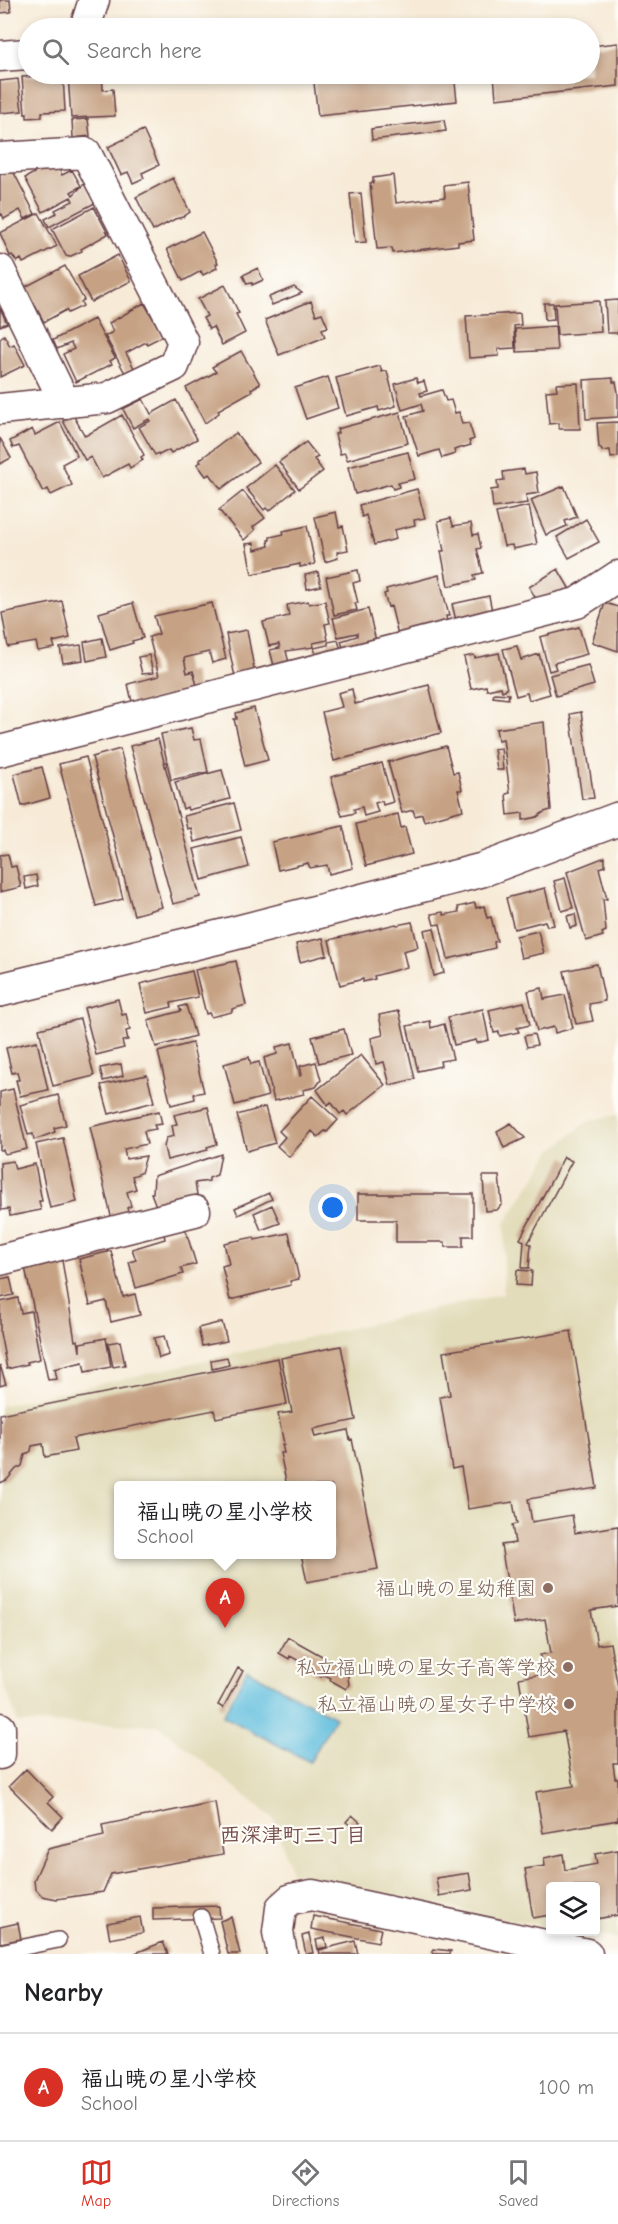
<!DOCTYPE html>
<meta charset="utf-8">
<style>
:root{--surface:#fff;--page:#f2f2f2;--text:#202124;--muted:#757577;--line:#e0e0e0;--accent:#d93025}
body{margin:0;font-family:"Comic Neue","Klee One",sans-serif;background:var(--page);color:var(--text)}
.controls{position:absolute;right:18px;bottom:18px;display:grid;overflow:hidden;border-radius:6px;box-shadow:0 3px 9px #0003}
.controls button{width:54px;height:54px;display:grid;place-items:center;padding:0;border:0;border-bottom:2px solid var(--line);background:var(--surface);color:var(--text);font:30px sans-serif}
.you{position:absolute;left:333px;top:1208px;width:21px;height:21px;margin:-15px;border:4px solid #fff;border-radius:50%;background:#1a73e8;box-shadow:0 0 0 9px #1a73e833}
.badge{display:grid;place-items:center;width:39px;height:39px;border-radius:50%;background:var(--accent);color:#fff;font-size:20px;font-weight:700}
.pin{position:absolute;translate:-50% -50px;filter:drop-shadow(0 2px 3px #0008)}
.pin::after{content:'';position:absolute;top:32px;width:21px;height:18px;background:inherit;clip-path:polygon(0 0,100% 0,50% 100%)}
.popup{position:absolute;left:114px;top:1481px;width:222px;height:78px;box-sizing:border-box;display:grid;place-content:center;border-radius:6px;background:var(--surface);filter:drop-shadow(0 2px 4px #0005);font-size:20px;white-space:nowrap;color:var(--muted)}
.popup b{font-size:22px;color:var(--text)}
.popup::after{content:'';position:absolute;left:50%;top:100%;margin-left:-12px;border:12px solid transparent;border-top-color:var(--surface)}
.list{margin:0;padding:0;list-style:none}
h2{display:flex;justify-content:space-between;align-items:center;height:78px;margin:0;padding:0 24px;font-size:26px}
h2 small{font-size:20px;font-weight:400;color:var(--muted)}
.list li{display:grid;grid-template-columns:39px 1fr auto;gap:18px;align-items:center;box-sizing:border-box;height:108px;padding:0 24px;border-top:2px solid var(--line)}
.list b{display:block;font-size:22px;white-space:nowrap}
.list p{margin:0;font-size:20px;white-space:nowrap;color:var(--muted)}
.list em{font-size:20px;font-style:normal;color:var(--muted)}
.icon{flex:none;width:33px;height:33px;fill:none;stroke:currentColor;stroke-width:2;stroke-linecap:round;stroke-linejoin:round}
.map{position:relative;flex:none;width:618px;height:1954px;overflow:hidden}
.search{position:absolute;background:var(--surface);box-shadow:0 3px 9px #0003;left:18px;right:18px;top:18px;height:66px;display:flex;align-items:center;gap:15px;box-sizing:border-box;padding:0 21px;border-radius:33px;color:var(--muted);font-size:22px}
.sheet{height:186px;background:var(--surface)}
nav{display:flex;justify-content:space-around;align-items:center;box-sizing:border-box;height:84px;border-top:2px solid var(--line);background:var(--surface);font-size:16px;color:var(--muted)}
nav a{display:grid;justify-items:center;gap:3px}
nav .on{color:var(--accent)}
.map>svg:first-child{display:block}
</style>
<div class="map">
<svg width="618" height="1954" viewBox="0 0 618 1954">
<rect width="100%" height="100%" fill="#fdfcf7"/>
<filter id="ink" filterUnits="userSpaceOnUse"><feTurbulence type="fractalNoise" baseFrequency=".0167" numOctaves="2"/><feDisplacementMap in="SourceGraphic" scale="12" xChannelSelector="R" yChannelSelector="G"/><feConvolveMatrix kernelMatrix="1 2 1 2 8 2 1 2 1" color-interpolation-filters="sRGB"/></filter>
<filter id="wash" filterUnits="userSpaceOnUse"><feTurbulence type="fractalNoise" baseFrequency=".008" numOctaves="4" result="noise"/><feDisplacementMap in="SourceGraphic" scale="24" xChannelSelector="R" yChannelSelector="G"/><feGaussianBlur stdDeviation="1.35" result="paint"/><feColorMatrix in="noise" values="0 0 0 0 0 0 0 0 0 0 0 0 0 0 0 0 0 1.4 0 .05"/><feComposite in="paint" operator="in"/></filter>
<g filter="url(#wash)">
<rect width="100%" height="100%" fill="#f7ebd8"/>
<path fill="#e2dcba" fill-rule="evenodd" d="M618,1115V1939L577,1932H596V1886H550V1927L487,1916L291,1872L274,1819L158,1725L18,1723L0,1672V1406L503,1294L505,1223L552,1150L590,1120ZM118,1486H332V1554H118Z"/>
<path fill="#5fbddd" stroke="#546e84" stroke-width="1.5" d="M247,1670L335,1717L310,1762L223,1716Z"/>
<g id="blocks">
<path fill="#c6a183" d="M0,0H10L11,12L0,13Z
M618,43V86L496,99L494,74H590V46Z
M102,74L103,90L113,89L115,116L71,118L68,75Z
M328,74H454L457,101L318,116L313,75Z
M63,75L65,111L42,112V117L27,118V113L25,114L22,77Z
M18,79L22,111L0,113V81Z
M88,119L90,136L73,138L72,120Z
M444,120L446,131L372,140L371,129Z
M143,130L159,165L142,173L144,178L133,183L128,172L121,175L108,147Z
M48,165L57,166L62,175L72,170L81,186L71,192L73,195L85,183L95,203L49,227L45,219L57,213L55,210L73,201L71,197L43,212L25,178Z
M11,167L35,214L25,219L20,210L4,219L2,214L0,215V173Z
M393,175L396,203L445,197L444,185L468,182L474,240L458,242V245L393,253L392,248L377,249L370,183H373V178Z
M173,178L190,212L183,217L175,219L153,231L136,197Z
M361,193L366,242L355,243L350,194Z
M94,207L108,234L81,249L82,251L69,257L66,256L52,229Z
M39,213L57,246L23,263L21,259L17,262L12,255L10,256L0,233Z
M202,232L218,263L216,264L217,268L203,275L201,271L183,281L167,249Z
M118,255L131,281L91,302L78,276Z
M65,266L84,300L81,302L83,306L68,313L66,310L44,322L25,287Z
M258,268L263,280L252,285V283L247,284L243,275Z
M225,285L239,313L236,314L245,333L222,345L213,327L209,329L203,318L207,316L198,299Z
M294,287L302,293L272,305L269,297Z
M618,300V333H607L605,301Z
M311,301L316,315L322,313L328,327L322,329L325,337L279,355L265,320Z
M599,301L601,332L557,335L555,304Z
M144,303L163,336L147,344L146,342L126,353L134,368L125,373L105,336L113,332L109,323Z
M544,303H553L554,319L545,320Z
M0,308L7,323L0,326Z
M520,313L521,325L514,326L515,348L498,349L499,356L469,358L466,316Z
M94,319L115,358L110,361L112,364L76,382L63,354L74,349L71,343L57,349L53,340Z
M555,326L557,350L517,352L515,329Z
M4,335L10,346L14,344L25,365L0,377V338Z
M241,351L260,384L251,389L252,391L218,410L219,413L205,423L186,388L216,372L212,367Z
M380,366L382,372L387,371L396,406L379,411L378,407L346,416L336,378Z
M328,377L338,408L306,419L295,388Z
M416,378L418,383L424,381L427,391L420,393L421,396L442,390L446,401L451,400L455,413L459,412L462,424L469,423L474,439L469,441L471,445L454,450L455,454L442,458L439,450L419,456L406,416L423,411L421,404L402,410L395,384Z
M613,378V382H616L618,392V417L586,419L584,380Z
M578,383L580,429H559V423L549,424L546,391L557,390L556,384Z
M143,399L151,414L176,400L197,439L171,453L169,450L159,455L158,453L155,455L139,427L150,421L149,419L133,428L123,409Z
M400,412L408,443L347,460L345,453L340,454L335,434L338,433L337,429Z
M73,415L85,436L122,415L144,455L141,457L143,460L130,468L128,464L102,478L91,457L85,460L63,421Z
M60,422L77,456L62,464L72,485L51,495L48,489L43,492L19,446L13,448L10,441L32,429L35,435Z
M618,422V457L611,458L610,450L602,451L601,448H599L597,423Z
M236,433L258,462L221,489L210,474L206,476L197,464L201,462L199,460Z
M0,438L11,458L0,464Z
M306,442L318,457L314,459L323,471L299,489L279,462Z
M408,452L415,479L398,483L399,487L393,489L391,484L355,494L348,467Z
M275,465L295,490L269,511L266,508L264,510L246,488Z
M524,469L525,474L536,472L539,493L526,495L527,503L493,508L491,490L498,489L497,481L504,480L503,472Z
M564,486L577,517L565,521L567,526L546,535L531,500Z
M417,489L425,518L414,520L415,525L394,530L396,539L374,545L366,515L362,517L359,505Z
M243,491L265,518L253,527L255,530L244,540L219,510Z
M529,506L537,544L513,549L512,545L504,546L496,513Z
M336,512L339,527L343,526L348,550L337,552L338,558L325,562L315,517Z
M451,518L453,526L471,523L473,535L478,534L481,548L477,549L483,573L474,575L476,580L448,586L441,551H444L438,521Z
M586,519L599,542L569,558L557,537Z
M307,526L315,564L300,567V564L252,574L246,544L254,543L255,550L269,546L268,540H270V537L284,534L283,531Z
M558,569L572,593L542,609L529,587Z
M358,570L360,581L353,583L358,603H355L357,610L334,615L326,577Z
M318,572L321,586L307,589L305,575Z
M439,575L449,616H446L447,622L398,635L391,606L388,607L384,594L387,593L386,589Z
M489,596L493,616L458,629L452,604Z
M62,601L70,638L53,642L55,648L38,651L36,642L8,647L2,613Z
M308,601L309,604L325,601L330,623L325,624L328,640L313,643L314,647L286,651L290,667L275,670L270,650L280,648L279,644L269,646L263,622L289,616L287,605Z
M133,603L143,638L132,641L133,643L110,650L99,613Z
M212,603L226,659L212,663L209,652L184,658L187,673L193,671L198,689L133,706L128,684L159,676L149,637L159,634L154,616Z
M605,603L618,607V651L592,642Z
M368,609L378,649L346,658L341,641L357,636V633L338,637L333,618Z
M579,627L587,654L554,663L556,669L549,671L540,637Z
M247,630L255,674L235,677L226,634Z
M102,638L106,657L87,661L84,642Z
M338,640L342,654L317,660L314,648L328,645V642Z
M81,645L83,660L63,663L60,648Z
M517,646L521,660L539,654L550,694L529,700L527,693L516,696L503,649Z
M499,653L507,689L502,691L501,687L487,690L486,686L471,689L464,657L474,655L475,658Z
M149,655L153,673L142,674L138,657Z
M588,665L594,685L556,696L550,675Z
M429,685L441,733L334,761L322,712L342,707L338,693L352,689L355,704Z
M494,693L509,694L508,699L493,697Z
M254,708L268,760L245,766L234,719H237L236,713Z
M581,712L594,798L582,799L570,714Z
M544,722L551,810L544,812L537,817L523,820V813L508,815L506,794L510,793L503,739L498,740L496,729Z
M191,728L194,740L201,739L208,772L171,780L161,734Z
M158,739L200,897L173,904L130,746Z
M446,746L453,773L458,772L462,790H458L463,810L424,821L422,814L415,816L413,810L402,813L388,762Z
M501,748L503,770H497L494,749Z
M120,749L162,907L134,915L92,757Z
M86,757L123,899L96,906L59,764Z
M382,763L393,802L383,805L382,801L375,803L378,812L364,816L362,807L354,809L355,813L342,816L331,777Z
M42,767L50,798L22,806L14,774Z
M222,770L230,799L188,810L187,807L183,809L175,782Z
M234,803L241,830L194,842L191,828L187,829L184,816Z
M398,814L401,828L405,827L412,854L366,866L356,824Z
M343,826L353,868L329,874L327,865L310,868L308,863L278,870L272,842Z
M241,837L249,867L202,880L194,849Z
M8,854L11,867L16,866L21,887L0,892V855Z
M605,857V866L599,868L607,899H603L606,931L602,933L603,936L586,941L567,872Z
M36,875L38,886L26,889L24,877Z
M565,878L573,908L562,911L554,881Z
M545,888L554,925L547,926L545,921L514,929L506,898Z
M475,903L476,908L484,906L487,918L491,917L497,941L494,942L495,948L448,959L440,924L434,925L431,914L443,912L444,915L459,912L458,907Z
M575,914L577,926L570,928L567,916Z
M412,922L418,947L403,951L407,967L374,976L375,979L363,982V979L340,985L329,940L396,924L397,925Z
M434,928L444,973L434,976L424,930Z
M538,931L544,953L521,958L516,936Z
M323,938L327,955L300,962L296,944Z
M236,961L246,1005L232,1009V1012L211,1017L209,1013L206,1014L195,970Z
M597,964L605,1001L589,1004L593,1021L576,1024L564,971Z
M192,971L198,997L171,1003L172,1007L147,1013L140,984Z
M542,988L544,999L565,995L573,1028L555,1033L554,1027L537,1031L528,991Z
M118,999L122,1015L126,1014L130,1030L126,1031L128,1040L122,1041L124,1048L96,1055L84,1008Z
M524,1002L530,1025L517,1028L519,1032L500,1036L499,1032L494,1033L489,1010Z
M186,1005L195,1036L156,1047L148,1020L181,1011L179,1007Z
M483,1009L489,1040L477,1043L476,1040L454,1045L448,1017Z
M399,1011L415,1079L390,1085L384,1062L376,1064L371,1038L383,1035L379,1015Z
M80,1019L94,1076L53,1086L39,1029Z
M430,1021L431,1028L444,1024L453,1059L440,1061L441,1066L418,1071L407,1026Z
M344,1029L351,1055L319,1063L312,1037Z
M534,1034L537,1045L527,1047L524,1036Z
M37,1041L48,1090L20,1096L16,1080H19L17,1072L12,1073L6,1048Z
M192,1043L204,1092L194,1094L195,1099L171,1105L158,1052Z
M292,1043L300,1076L302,1075L300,1066L316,1062L321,1080L316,1087L303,1090L304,1094L274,1101L264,1058L277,1054L276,1047Z
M361,1055L385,1085L347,1115L344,1111L340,1114L331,1102L328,1105L317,1090Z
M249,1057L251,1064L259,1062L268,1096L235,1105L224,1064Z
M121,1064L123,1076L103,1081L100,1068Z
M147,1075L154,1102L109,1114L101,1085Z
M13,1089L27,1149L5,1154L3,1150H0V1092Z
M58,1095L66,1125L54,1128L55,1132L34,1140L33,1134L28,1135L20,1105Z
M312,1096L338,1120L327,1132L325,1131L318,1137L312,1131L289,1157L277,1146L285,1137L279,1131Z
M208,1107L217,1144L207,1147L208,1150L167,1160L164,1147L166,1138L174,1136L172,1125L177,1124L174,1115Z
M265,1107L275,1143L247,1151L237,1115Z
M159,1111L162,1124L154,1125L156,1129L144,1131L147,1144L124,1149L126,1159L146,1156L141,1173L132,1176L136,1189L127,1192L131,1206L127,1208L129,1215L112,1220L90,1127Z
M511,1123L525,1138L504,1148L497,1131Z
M63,1138L77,1202L50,1208L36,1144Z
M221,1154L217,1175L209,1178V1181L195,1183L197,1195L156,1206L151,1193H153L154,1176Z
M564,1157L572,1161L528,1243L531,1244L529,1268H522L524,1241L520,1239Z
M13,1161L15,1169L35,1164L42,1201H39L41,1210L10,1216L9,1209L1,1210L0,1163Z
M483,1176H499L502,1204L497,1210L485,1211Z
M269,1193L272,1199L238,1215L235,1208Z
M358,1194H473V1236H463V1247H445V1242H396V1220H358Z
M272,1205L280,1223L261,1230L254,1213Z
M185,1228L196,1264L181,1268L183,1274L136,1288L129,1262L136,1260L132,1249L165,1239L164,1234Z
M289,1233L299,1279L290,1281L291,1285L230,1300L222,1266L229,1264L224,1243L254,1237L255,1240Z
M111,1251L123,1297L135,1294L140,1315L111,1322L106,1301L90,1305L79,1259Z
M62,1260L75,1341L78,1340L80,1352V1343L106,1338L111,1367L85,1372L83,1362L53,1369H55L57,1379L48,1380L25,1267Z
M517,1270L532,1271L531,1286L516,1285Z
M10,1277L14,1295L0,1298V1279Z
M18,1298L21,1313L31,1311L40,1359L27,1362L28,1364L7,1369L0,1333V1302Z
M222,1322L227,1341L202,1346L198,1328Z
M571,1331L597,1488L528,1499L532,1522L572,1515L575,1533L618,1526V1606L591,1610L597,1645L610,1643L618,1688V1763H613L615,1778H618V1820L543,1833L536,1792L574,1786L564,1731L529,1737L519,1678L543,1674L540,1655L551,1653L545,1619L514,1624L501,1545L515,1543L512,1525L517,1524L513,1502L468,1509L461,1467L452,1469L440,1397L450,1395L443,1352Z
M164,1336L169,1355L159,1358L154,1338Z
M120,1341L125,1365L113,1367L108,1343Z
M341,1346L356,1420L313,1429L315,1437L348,1430L350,1440L352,1439L378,1569L307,1582L301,1554H332V1486H287L280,1453H284L282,1444H284L278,1414L292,1412L281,1358Z
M227,1357L229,1365L212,1369L211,1360Z
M278,1358L287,1404L216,1418L214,1410L73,1438L76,1451L45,1457L43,1444L32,1446L31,1451L25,1455L22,1466L16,1469L7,1480L0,1483V1414Z
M0,1365L6,1384L0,1386Z
M288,1637L347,1670L349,1685L346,1689L330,1680L331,1678L323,1674L321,1677L311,1672L313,1668L290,1656L289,1659L279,1653Z
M238,1668L243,1671L223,1708L218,1705Z
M26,1769L53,1797L48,1802L63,1817L52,1829L9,1786Z
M215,1802L223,1854L111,1874L103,1892L57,1899L42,1896L35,1888L34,1880L48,1849L104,1836L102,1825Z
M352,1815L360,1822L355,1829L346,1822Z
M618,1850V1915L596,1919V1886H550V1915L533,1918L525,1869L545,1866L544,1858L563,1854L565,1870L597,1864L595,1854Z
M469,1873L472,1890L439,1896L436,1878Z
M219,1906L220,1918L153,1920V1908Z
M313,1916L381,1929L378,1942L311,1929Z
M140,1917L143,1933L110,1939L107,1923Z
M231,1917L240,1954H228L220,1921Z
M18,1923L21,1939L0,1943V1927Z
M309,1934L313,1953L306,1954L302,1936Z
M325,1938L327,1947L318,1949L316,1940Z
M355,1941L358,1954H320L319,1950Z
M163,1942L168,1954H133Z
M433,1949L451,1951L450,1954H433Z"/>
</g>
</g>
<g filter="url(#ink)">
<use href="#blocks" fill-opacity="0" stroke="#643e45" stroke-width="1.5"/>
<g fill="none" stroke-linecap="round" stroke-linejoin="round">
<defs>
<path id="service" d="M201,1917L212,1954
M0,1952L58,1940"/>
<path id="minor" d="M85,28L94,0
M0,56L28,54
M0,158L86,153L183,342L174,366L107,398L0,409
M0,270L65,403
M0,751L577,603L618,576
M0,1260L195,1211
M0,1728V1754
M282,1954L278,1932L281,1908L291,1899L312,1895L587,1954"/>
<path id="tertiary" d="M0,990L223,936L482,870L618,819"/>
</defs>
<use href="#service" stroke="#643e45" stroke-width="18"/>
<use href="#minor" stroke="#643e45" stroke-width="33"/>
<use href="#tertiary" stroke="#643e45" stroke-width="36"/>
<use href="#service" stroke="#fff" stroke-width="15"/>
<use href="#minor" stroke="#fff" stroke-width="30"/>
<use href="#tertiary" stroke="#fff" stroke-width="33"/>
</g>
</g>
<g fill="#8d6e63" stroke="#fdfcf7" stroke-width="2">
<circle cx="548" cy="1588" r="6"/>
<circle cx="568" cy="1667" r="6"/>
<circle cx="569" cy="1704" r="6"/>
</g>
<g text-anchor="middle" stroke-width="4.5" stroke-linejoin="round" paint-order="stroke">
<g font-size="20" fill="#785e54" stroke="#fdfcf7" text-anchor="end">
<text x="536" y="1595">福山暁の星幼稚園</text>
<text x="556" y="1674">私立福山暁の星女子高等学校</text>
<text x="557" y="1711">私立福山暁の星女子中学校</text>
</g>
<g font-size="21" font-weight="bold" fill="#754c4a" stroke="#fdfcf7">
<text x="293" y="1842">西深津町三丁目</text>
</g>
</g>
</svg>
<div class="controls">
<button><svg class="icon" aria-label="layers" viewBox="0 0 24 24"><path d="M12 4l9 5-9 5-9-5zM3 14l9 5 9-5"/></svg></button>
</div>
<div class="you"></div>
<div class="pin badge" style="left:225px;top:1628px">A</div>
<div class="popup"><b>福山暁の星小学校</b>School</div>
<div class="search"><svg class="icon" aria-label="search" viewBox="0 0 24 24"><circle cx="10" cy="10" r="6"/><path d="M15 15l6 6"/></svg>Search here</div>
</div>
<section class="sheet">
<h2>Nearby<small></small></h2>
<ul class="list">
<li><span class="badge">A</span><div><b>福山暁の星小学校</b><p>School</p></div><em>100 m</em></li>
</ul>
</section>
<nav>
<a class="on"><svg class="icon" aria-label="map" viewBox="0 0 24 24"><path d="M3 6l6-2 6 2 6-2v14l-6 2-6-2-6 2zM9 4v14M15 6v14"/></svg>Map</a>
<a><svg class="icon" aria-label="directions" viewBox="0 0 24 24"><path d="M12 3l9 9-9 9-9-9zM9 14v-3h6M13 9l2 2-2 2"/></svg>Directions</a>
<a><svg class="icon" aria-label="saved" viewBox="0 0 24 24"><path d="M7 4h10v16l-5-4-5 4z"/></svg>Saved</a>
</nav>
